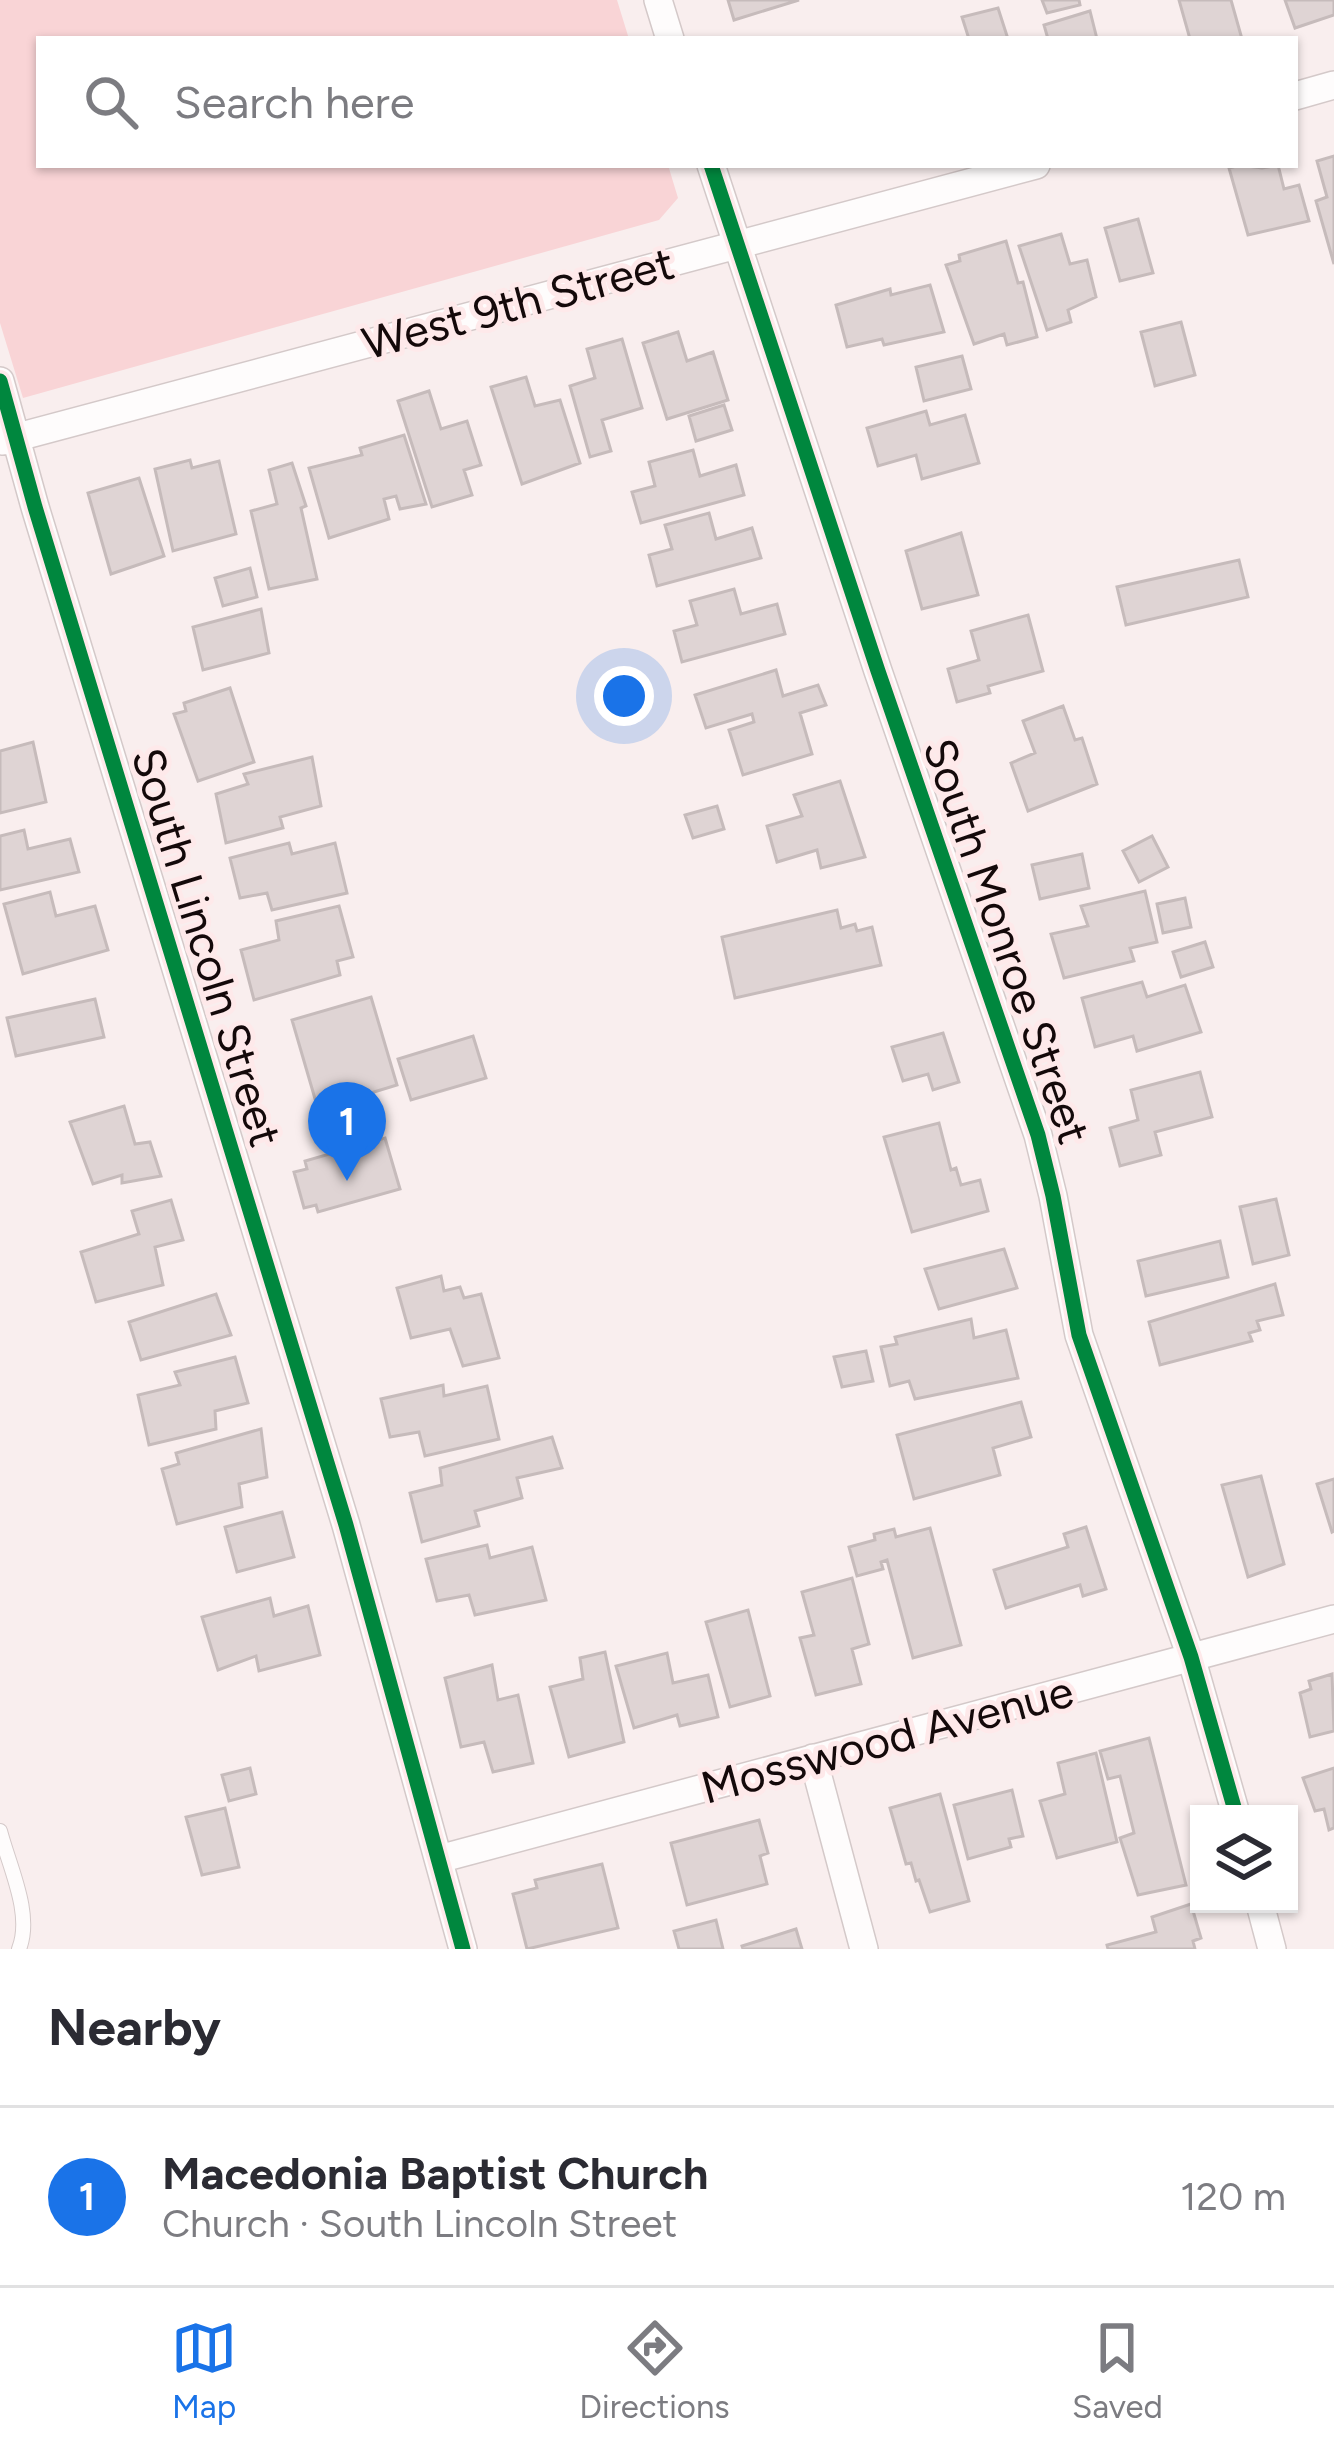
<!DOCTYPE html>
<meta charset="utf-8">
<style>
:root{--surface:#fff;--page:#f7f7f7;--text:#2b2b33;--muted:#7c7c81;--line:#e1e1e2;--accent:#1a73e8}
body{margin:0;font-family:Figtree,sans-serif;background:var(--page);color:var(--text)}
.controls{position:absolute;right:36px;bottom:36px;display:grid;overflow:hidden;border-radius:0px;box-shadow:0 3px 9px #0004}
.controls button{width:108px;height:108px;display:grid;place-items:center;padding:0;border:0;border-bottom:3px solid var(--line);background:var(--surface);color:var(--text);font:60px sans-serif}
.you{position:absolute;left:624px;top:696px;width:42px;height:42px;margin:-30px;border:9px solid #fff;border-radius:50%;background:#1a73e8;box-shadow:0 0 0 18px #1a73e833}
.badge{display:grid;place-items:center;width:78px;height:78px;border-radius:50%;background:var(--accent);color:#fff;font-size:39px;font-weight:700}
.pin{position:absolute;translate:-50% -99px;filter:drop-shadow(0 3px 6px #0008)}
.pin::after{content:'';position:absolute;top:63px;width:42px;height:36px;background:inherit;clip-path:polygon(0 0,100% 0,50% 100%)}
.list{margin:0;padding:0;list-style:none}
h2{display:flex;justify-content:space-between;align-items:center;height:156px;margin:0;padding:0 48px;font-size:51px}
h2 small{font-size:39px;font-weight:400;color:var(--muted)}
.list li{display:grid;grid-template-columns:78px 1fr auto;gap:36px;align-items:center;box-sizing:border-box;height:180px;padding:0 48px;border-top:3px solid var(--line)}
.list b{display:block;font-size:45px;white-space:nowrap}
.list p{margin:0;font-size:39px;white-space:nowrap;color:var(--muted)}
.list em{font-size:39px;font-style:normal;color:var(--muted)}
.icon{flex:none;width:66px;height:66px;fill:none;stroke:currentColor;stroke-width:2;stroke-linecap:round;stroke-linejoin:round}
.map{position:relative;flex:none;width:1334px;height:1949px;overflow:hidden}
.search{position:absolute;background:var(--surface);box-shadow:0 3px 9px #0004;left:36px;right:36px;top:36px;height:132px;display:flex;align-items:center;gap:30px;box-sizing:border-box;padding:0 42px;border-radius:0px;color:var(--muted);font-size:45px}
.sheet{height:336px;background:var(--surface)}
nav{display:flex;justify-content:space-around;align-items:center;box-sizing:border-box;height:168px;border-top:3px solid var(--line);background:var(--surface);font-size:33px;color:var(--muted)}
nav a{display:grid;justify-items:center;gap:6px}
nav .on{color:var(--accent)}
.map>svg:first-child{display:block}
</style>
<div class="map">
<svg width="1334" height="1949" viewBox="0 0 1334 1949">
<rect width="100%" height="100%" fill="#f9eeee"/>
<path fill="#f9d4d6" d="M0,0H617L629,39H39V165H668L678,198L659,220L23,398L0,323Z"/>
<path fill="#dfd4d4" stroke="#c6bbbb" stroke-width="3" d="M728,0H799L734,20Z
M1042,0H1079L1080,5L1047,13Z
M1179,0H1231L1242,39H1190Z
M1285,0H1334V15L1295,28Z
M998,8L1008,39H969L962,17Z
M1090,11L1097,39H1048L1044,25Z
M1334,156V264L1316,201L1327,197L1317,161Z
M1240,165L1262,168L1278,165L1284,189L1299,185L1309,221L1248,235L1229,168Z
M1138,219L1153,273L1120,281L1105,228Z
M1061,234L1070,264L1087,260L1096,297L1068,310L1071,322L1047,330L1019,246Z
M1006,241L1018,283L1023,282L1037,337L1007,345L1004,334L974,344L946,265L960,261L959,255Z
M930,285L944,332L884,345L882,339L847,347L836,305L890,289L891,295Z
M1181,322L1195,375L1155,386L1141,332Z
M678,332L687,361L713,352L728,400L667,419L643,343Z
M622,339L642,408L602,420L611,451L590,457L570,386L595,378L587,349Z
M962,356L971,389L924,401L916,367Z
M526,377L535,406L560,400L580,463L522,484L491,387Z
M429,391L441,429L467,421L481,465L464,470L472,495L432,507L398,401Z
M724,405L732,430L696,441L689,416Z
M926,411L930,425L965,415L979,463L922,479L916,455L878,466L867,428Z
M404,435L426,504L400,509L396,496L384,499L389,519L329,538L309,468L362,455L360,448Z
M693,450L700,476L736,465L744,495L641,523L632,492L655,486L649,462Z
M190,460L192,468L219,461L236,534L173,551L155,469Z
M292,463L306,506L301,508L317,579L269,589L251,511L277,504L269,470Z
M139,478L164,556L111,574L88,493Z
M709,513L716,539L752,528L761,558L657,586L649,555L672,549L665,525Z
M961,533L978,595L922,609L906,551Z
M1239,560L1248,597L1126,625L1117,587Z
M250,568L257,597L223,606L215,578Z
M734,589L741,614L777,604L785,634L682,662L674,631L697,625L690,601Z
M261,609L269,653L203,670L193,627Z
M1028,615L1043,671L988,686L990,693L957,702L948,669L979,660L971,631Z
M776,670L783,696L818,685L826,705L800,713L812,754L743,775L729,730L754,722L752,714L706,728L695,695Z
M230,688L254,762L198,781L174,714L186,711L184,703Z
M1063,706L1075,740L1082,738L1097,784L1028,811L1011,763L1035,753L1023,721Z
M33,742L46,802L0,813V751Z
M312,757L321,806L280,817L283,828L226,843L216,794L248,784L244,774Z
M840,781L865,857L821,868L817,850L777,862L767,826L802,816L794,795Z
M717,806L724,829L693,838L685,815Z
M24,830L28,849L70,839L79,872L0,890V836Z
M1152,836L1168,867L1139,882L1123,851Z
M289,843L292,854L335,843L347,893L272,910L267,893L240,898L230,858Z
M1082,854L1089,888L1040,899L1032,865Z
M1145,891L1157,942L1130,948L1134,961L1064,978L1051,934L1088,926L1081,906Z
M50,892L56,916L95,906L108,950L23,974L4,904Z
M1185,898L1191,927L1163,933L1157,904Z
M339,906L353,957L337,961L340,975L254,1000L241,950L279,940L276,921Z
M837,910L841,928L855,924L857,931L872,927L881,965L735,998L722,937Z
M1205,942L1213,967L1181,977L1173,952Z
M1142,982L1147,997L1185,985L1201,1032L1137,1051L1133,1036L1095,1047L1082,998Z
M371,997L397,1085L318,1109L292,1020Z
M95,999L104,1037L16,1056L7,1018Z
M943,1033L959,1082L933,1090L928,1074L903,1081L892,1047Z
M473,1036L486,1078L411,1100L398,1059Z
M1200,1072L1212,1117L1155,1132L1161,1155L1120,1166L1110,1128L1138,1120L1131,1090Z
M124,1106L135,1144L150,1142L161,1176L122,1183V1175L93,1184L70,1122Z
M939,1123L951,1170L956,1168L961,1185L980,1180L988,1211L912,1232L884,1137Z
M385,1138L400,1189L318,1212L316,1205L304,1208L294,1172L307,1169L305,1161Z
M1276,1199L1289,1255L1253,1264L1240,1207Z
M171,1200L183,1240L155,1247L163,1285L96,1302L81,1252L139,1234L132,1211Z
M1220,1241L1228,1277L1146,1296L1138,1261Z
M1004,1249L1017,1288L939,1309L925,1269Z
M441,1276L444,1291L460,1287L464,1298L481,1294L499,1358L463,1366L450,1329L411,1338L397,1288Z
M1275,1284L1283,1315L1257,1321L1260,1330L1249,1333L1252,1341L1160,1365L1149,1322Z
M216,1294L231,1335L141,1360L129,1322Z
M971,1319L974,1338L1006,1330L1018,1378L915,1399L909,1381L890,1386L881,1347L897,1344L895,1337Z
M866,1351L873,1381L842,1387L834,1357Z
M235,1357L248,1403L215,1411L216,1429L149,1445L138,1395L180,1385L175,1372Z
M443,1385L444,1396L487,1386L499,1439L425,1456L419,1432L390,1437L381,1399Z
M1021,1402L1031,1437L993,1448L1000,1475L914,1499L897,1435Z
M261,1429L267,1477L239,1484L242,1507L177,1524L162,1469L179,1464L176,1453Z
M552,1437L562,1468L517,1478L522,1498L475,1511L479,1526L422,1542L410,1493L442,1485L440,1468Z
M1261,1476L1284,1564L1248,1577L1222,1485Z
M1334,1479V1531L1332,1532L1317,1484Z
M282,1512L294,1557L237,1572L225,1527Z
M1086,1527L1106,1589L1083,1596L1080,1585L1006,1608L994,1570L1068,1547L1064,1534Z
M930,1528L961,1645L913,1658L887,1560L881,1562L883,1569L857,1576L849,1547L875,1540L874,1534L894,1529L896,1537Z
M487,1545L490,1558L532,1547L546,1600L475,1615L469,1595L437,1601L426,1559Z
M852,1578L869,1644L852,1649L861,1684L816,1695L800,1638L814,1635L802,1592Z
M270,1598L274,1616L308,1606L320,1655L259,1671L256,1656L218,1670L202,1617Z
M748,1610L770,1696L730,1707L706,1622Z
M605,1652L624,1742L569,1757L550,1687L583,1679L580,1658Z
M667,1653L673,1683L708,1675L718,1717L680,1726L677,1715L634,1728L616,1666Z
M492,1665L498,1700L518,1695L533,1763L493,1772L484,1742L461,1747L445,1678Z
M1332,1674L1334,1731L1310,1737L1300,1693L1311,1689L1309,1681Z
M1149,1738L1186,1885L1138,1895L1120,1838L1134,1833L1120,1776L1108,1779L1100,1751Z
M1096,1753L1117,1842L1057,1858L1040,1801L1065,1794L1058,1763Z
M250,1768L256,1794L229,1801L222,1775Z
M1334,1768V1828L1329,1830L1324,1809L1315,1811L1303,1778Z
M1012,1790L1023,1836L1009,1839L1011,1847L968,1859L954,1805Z
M940,1794L969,1901L930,1912L919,1880L916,1881L911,1863L906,1864L890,1808Z
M225,1808L239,1867L202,1875L186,1817Z
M759,1820L768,1853L760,1856L767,1884L687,1905L671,1843Z
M602,1864L618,1928L527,1949L513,1894L537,1888L535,1880Z
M1191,1904L1201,1938L1193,1941L1195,1949H1108L1107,1945L1156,1932L1152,1917Z
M716,1920L723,1949H679L674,1931Z
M796,1929L802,1949H743L742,1946Z"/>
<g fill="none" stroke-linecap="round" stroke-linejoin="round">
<defs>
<path id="lane" d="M0,1831C9,1866 33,1914 19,1949"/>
<path id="street" d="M658,0L670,39
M1295,96L1334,85
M711,165L878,671L1038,1135L1053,1196L1079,1335L1191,1657L1236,1814
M0,381L35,507L346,1525L463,1949
M3,441L1036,165
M813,1758L864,1949
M439,1859L1334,1619
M1260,1904L1272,1949"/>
</defs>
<use href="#lane" stroke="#d4c9c9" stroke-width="16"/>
<use href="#street" stroke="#d4c9c9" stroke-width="30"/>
<use href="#lane" stroke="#fefcfc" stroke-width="14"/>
<use href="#street" stroke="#fefcfc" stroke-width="27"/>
<defs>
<path id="cycleway" d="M711,165L878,671L1038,1135L1053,1196L1079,1335L1191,1657L1236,1814
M0,381L35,507L346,1525L463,1949"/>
</defs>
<use href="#cycleway" stroke="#fee9ea" stroke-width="22"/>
<use href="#cycleway" stroke="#00873e" stroke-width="15"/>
</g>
<g text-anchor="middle" stroke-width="10" stroke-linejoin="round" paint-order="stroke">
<g font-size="45" fill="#14090a" stroke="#fee9ea">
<text transform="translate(518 303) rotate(-15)" y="16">West 9th Street</text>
<text transform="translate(1007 941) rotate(71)" y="16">South Monroe Street</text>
<text transform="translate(207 947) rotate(73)" y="16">South Lincoln Street</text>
<text transform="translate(887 1739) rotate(-15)" y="16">Mosswood Avenue</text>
</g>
</g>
</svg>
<div class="controls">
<button><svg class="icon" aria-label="layers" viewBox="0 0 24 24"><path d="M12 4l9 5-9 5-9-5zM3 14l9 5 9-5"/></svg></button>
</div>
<div class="you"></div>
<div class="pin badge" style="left:347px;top:1181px">1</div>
<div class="search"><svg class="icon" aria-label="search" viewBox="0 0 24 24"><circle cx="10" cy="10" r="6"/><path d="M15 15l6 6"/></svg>Search here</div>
</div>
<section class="sheet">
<h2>Nearby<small></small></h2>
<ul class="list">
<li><span class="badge">1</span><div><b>Macedonia Baptist Church</b><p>Church · South Lincoln Street</p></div><em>120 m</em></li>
</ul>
</section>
<nav>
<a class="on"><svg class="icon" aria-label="map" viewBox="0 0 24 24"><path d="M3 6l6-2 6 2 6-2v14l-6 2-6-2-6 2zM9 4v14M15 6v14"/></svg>Map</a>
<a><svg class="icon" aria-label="directions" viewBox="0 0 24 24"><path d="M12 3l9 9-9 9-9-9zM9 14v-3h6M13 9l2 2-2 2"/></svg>Directions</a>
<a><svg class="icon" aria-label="saved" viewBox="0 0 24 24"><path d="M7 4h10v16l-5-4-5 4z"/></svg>Saved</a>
</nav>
